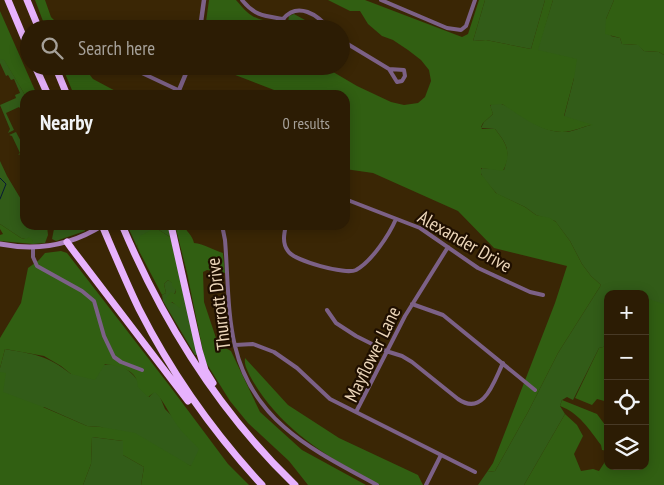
<!DOCTYPE html>
<meta charset="utf-8">
<style>
:root{--surface:#2c1c04;--page:#34250e;--text:#f1f3f6;--muted:#a6a19a;--line:#483a26}
body{margin:0;font-family:"PT Sans Narrow",sans-serif;background:var(--page);color:var(--text)}
.controls{position:absolute;right:15px;bottom:15px;display:grid;overflow:hidden;border-radius:10px;box-shadow:0 2px 12px #0003}
.controls button{width:45px;height:45px;display:grid;place-items:center;padding:0;border:0;border-bottom:1px solid var(--line);background:var(--surface);color:var(--text);font:25px sans-serif}
.list{margin:0;padding:0;list-style:none}
h2{display:flex;justify-content:space-between;align-items:center;height:65px;margin:0;padding:0 20px;font-size:21px}
h2 small{font-size:16px;font-weight:400;color:var(--muted)}
.icon{flex:none;width:28px;height:28px;fill:none;stroke:currentColor;stroke-width:2;stroke-linecap:round;stroke-linejoin:round}
.map{position:relative;flex:none;width:664px;height:485px;overflow:hidden}
.search{position:absolute;background:var(--surface);box-shadow:0 2px 12px #0003;left:20px;top:20px;width:330px;height:55px;display:flex;align-items:center;gap:12px;box-sizing:border-box;padding:0 18px;border-radius:28px;color:var(--muted);font-size:19px}
.panel{position:absolute;background:var(--surface);box-shadow:0 2px 12px #0003;left:20px;top:90px;width:330px;height:140px;border-radius:15px}
.map>svg:first-child{display:block}
</style>
<div class="map">
<svg width="664" height="485" viewBox="0 0 664 485">
<rect width="100%" height="100%" fill="#3a2605"/>
<path fill="#325c18" d="M485,0H545L531,49L486,40L473,41Z
M553,0H614L606,19L611,36L620,38L622,44L639,45L644,51L659,52L664,55V313L645,307V294H608V329L605,330L607,346L599,348L573,400L567,397L562,400L560,406L565,414L524,485H478L487,472L495,471L528,412L558,353L601,285L591,276L582,264L570,241L555,221L536,215L525,207L497,194L483,178L480,171L482,168L504,170C510,149 508,146 495,129L481,128L484,122L493,114L490,106L492,104C496,104 501,103 504,105C525,114 535,130 561,132C572,133 581,127 591,125L564,117L574,78L537,50Z
M294,14L305,20V24L314,27L316,23L322,24L326,29H310L304,27L303,29H290L288,22L289,16Z
M0,59H4L25,95V114L19,107L6,113L14,130L8,133L10,129L0,105L16,98L15,95L20,93L14,79L11,80L8,75L6,76L0,63Z
M16,132L25,149V166H23L25,164L21,154L18,155L20,153L12,136L9,135Z
M0,161L7,176L25,206V225L47,226L48,235L45,243L33,244V241L21,238L0,224Z
M69,225H84L85,231L56,241L52,239L54,229Z
M127,225H168L170,237L159,230L137,244L139,251Z
M177,270L178,271L198,355H195L163,301L162,295L166,293L164,284L168,280L173,283L176,290L171,302L175,304L181,291Z
M5,349C33,354 47,355 71,374C114,361 123,355 149,397L155,391L160,397L165,409L225,470L191,466L101,427L87,426L44,407L0,410V368Z
M92,437L123,441V455L144,467L141,485H83L91,464Z"/>
<path fill="#315f12" d="M35,0H45L51,17L63,29H46Z
M209,0H236C252,19 255,19 279,23L283,29H205Z
M328,0H365L462,37L468,34L479,0H485L473,41L486,40L531,49L545,0H553L538,50L577,59L574,78L564,116L593,125C582,126 574,132 562,132C539,132 520,115 502,104L490,105L493,114L483,123L481,127L482,129H495C507,144 512,153 503,171L481,168V174L496,193L525,207L536,215L550,218L556,222L570,241L582,264L591,276L601,285L558,353L528,412L495,471L487,472L493,463L555,303L567,266L494,248L458,211L373,173L345,169V95H287L212,66H323L357,86L391,102L404,105L418,103L425,97L431,81L429,70L421,60L408,50L393,40L382,36L368,24L360,11H350Z
M614,0H664V55L659,52L644,51L638,45L622,44L620,38L605,34L606,19Z
M0,11L37,95H25L4,60L0,59Z
M62,66H83L93,79L123,95H74Z
M0,224L21,238L26,239L29,237L33,241V244L0,241V235L3,234L0,229Z
M175,225H184C186,232 192,234 194,243C204,244 213,250 223,253L225,273L207,270L203,272L204,302L218,344L231,351L260,412L302,450L366,485H308L289,461L248,423L230,401L205,361L187,273Z
M151,230H159L170,237C174,252 187,295 180,308L172,302L169,304L166,303V298L171,292L175,294L176,290L172,286V283L168,280L164,284L166,293L162,295L139,251L137,244L140,236Z
M61,251L67,253L169,385L228,464L249,485H141L144,467L123,455V441L92,437L91,464L83,485H0V372L6,373L3,392L43,407L87,426L101,427L135,433L191,466L199,449C192,441 183,434 177,425C169,414 164,401 155,392L148,397L138,387C138,370 120,366 105,364L95,380L71,374L61,366L44,356L5,349L0,368V338L21,303L28,268L39,260L45,253Z
M645,298L664,304V485H524L565,414L577,425L583,436L574,454L581,471L593,469L599,471L608,457V466H645Z
M608,329V402L597,399L592,405L575,398L599,348L607,346L605,330Z
M245,358L288,405L339,438L418,475L423,485C411,485 391,485 380,485C372,482 364,476 357,472C314,450 273,419 250,376C247,369 244,365 245,358Z
M562,400L597,414L608,429V451L602,450L601,445C589,429 579,413 560,406Z"/>
<g fill="none" stroke-linecap="round" stroke-linejoin="round">
<path stroke="#061a35" stroke-width="1" d="M0,178L6,184L0,199"/>
<path stroke="#7c6187" stroke-width="4" d="M242,0C255,16 264,16 283,19C298,1 318,15 329,29
M381,0L447,28L461,30L466,26L475,0
M283,19L288,29
M341,40L389,69
M127,66L178,90
M389,69L404,70L405,76L402,81L397,82Z
M345,199L420,228L478,268L530,292L543,295
M222,225L225,240C228,275 227,312 235,346C253,423 315,451 377,485
M286,225C284,234 282,243 288,251C294,261 346,275 356,270C372,261 389,235 396,219
M33,247V257L37,266L82,291L94,301L104,336L114,357L121,362L142,370
M412,304L443,315L535,390
M327,310L336,323L356,336L386,351L402,356L412,362L458,399C484,417 494,381 503,363
M235,345L253,344L274,352L297,368L330,399L475,472
M356,412L405,316L448,247
M426,485L441,455"/>
<path stroke="#7c6187" stroke-width="4.5" d="M200,29L204,0
M177,95L189,66"/>
<path stroke="#aa7fbc" stroke-width="5" d="M0,244C36,251 72,245 103,225"/>
<path stroke="#e7b2fd" stroke-width="7" d="M8,0L29,50
M27,0L39,29
M35,66L48,95
M55,66L67,95
M102,225C114,253 126,282 139,309C172,374 213,432 262,485
M122,225C163,322 218,411 295,485
M171,225L199,350L205,370L213,383
M67,242L72,249L188,401"/>
</g>
<g text-anchor="middle" stroke-width="4.5" stroke-linejoin="round" paint-order="stroke">
<g font-size="19" fill="#ecd6b9" stroke="#1f0f00">
<text transform="translate(465 241) rotate(30)" y="7">Alexander Drive</text>
<text transform="translate(218 304) rotate(-97)" y="7">Thurrott Drive</text>
<text transform="translate(372 354) rotate(-64)" y="7">Mayflower Lane</text>
</g>
</g>
</svg>
<div class="controls">
<button>+</button>
<button>−</button>
<button><svg class="icon" aria-label="locate" viewBox="0 0 24 24"><circle cx="12" cy="12" r="6"/><path d="M12 2v4M12 18v4M2 12h4M18 12h4"/></svg></button>
<button><svg class="icon" aria-label="layers" viewBox="0 0 24 24"><path d="M12 4l9 5-9 5-9-5zM3 14l9 5 9-5"/></svg></button>
</div>
<div class="search"><svg class="icon" aria-label="search" viewBox="0 0 24 24"><circle cx="10" cy="10" r="6"/><path d="M15 15l6 6"/></svg>Search here</div>
<section class="panel">
<h2>Nearby<small>0 results</small></h2>
<ul class="list">
</ul>
</section>
</div>
